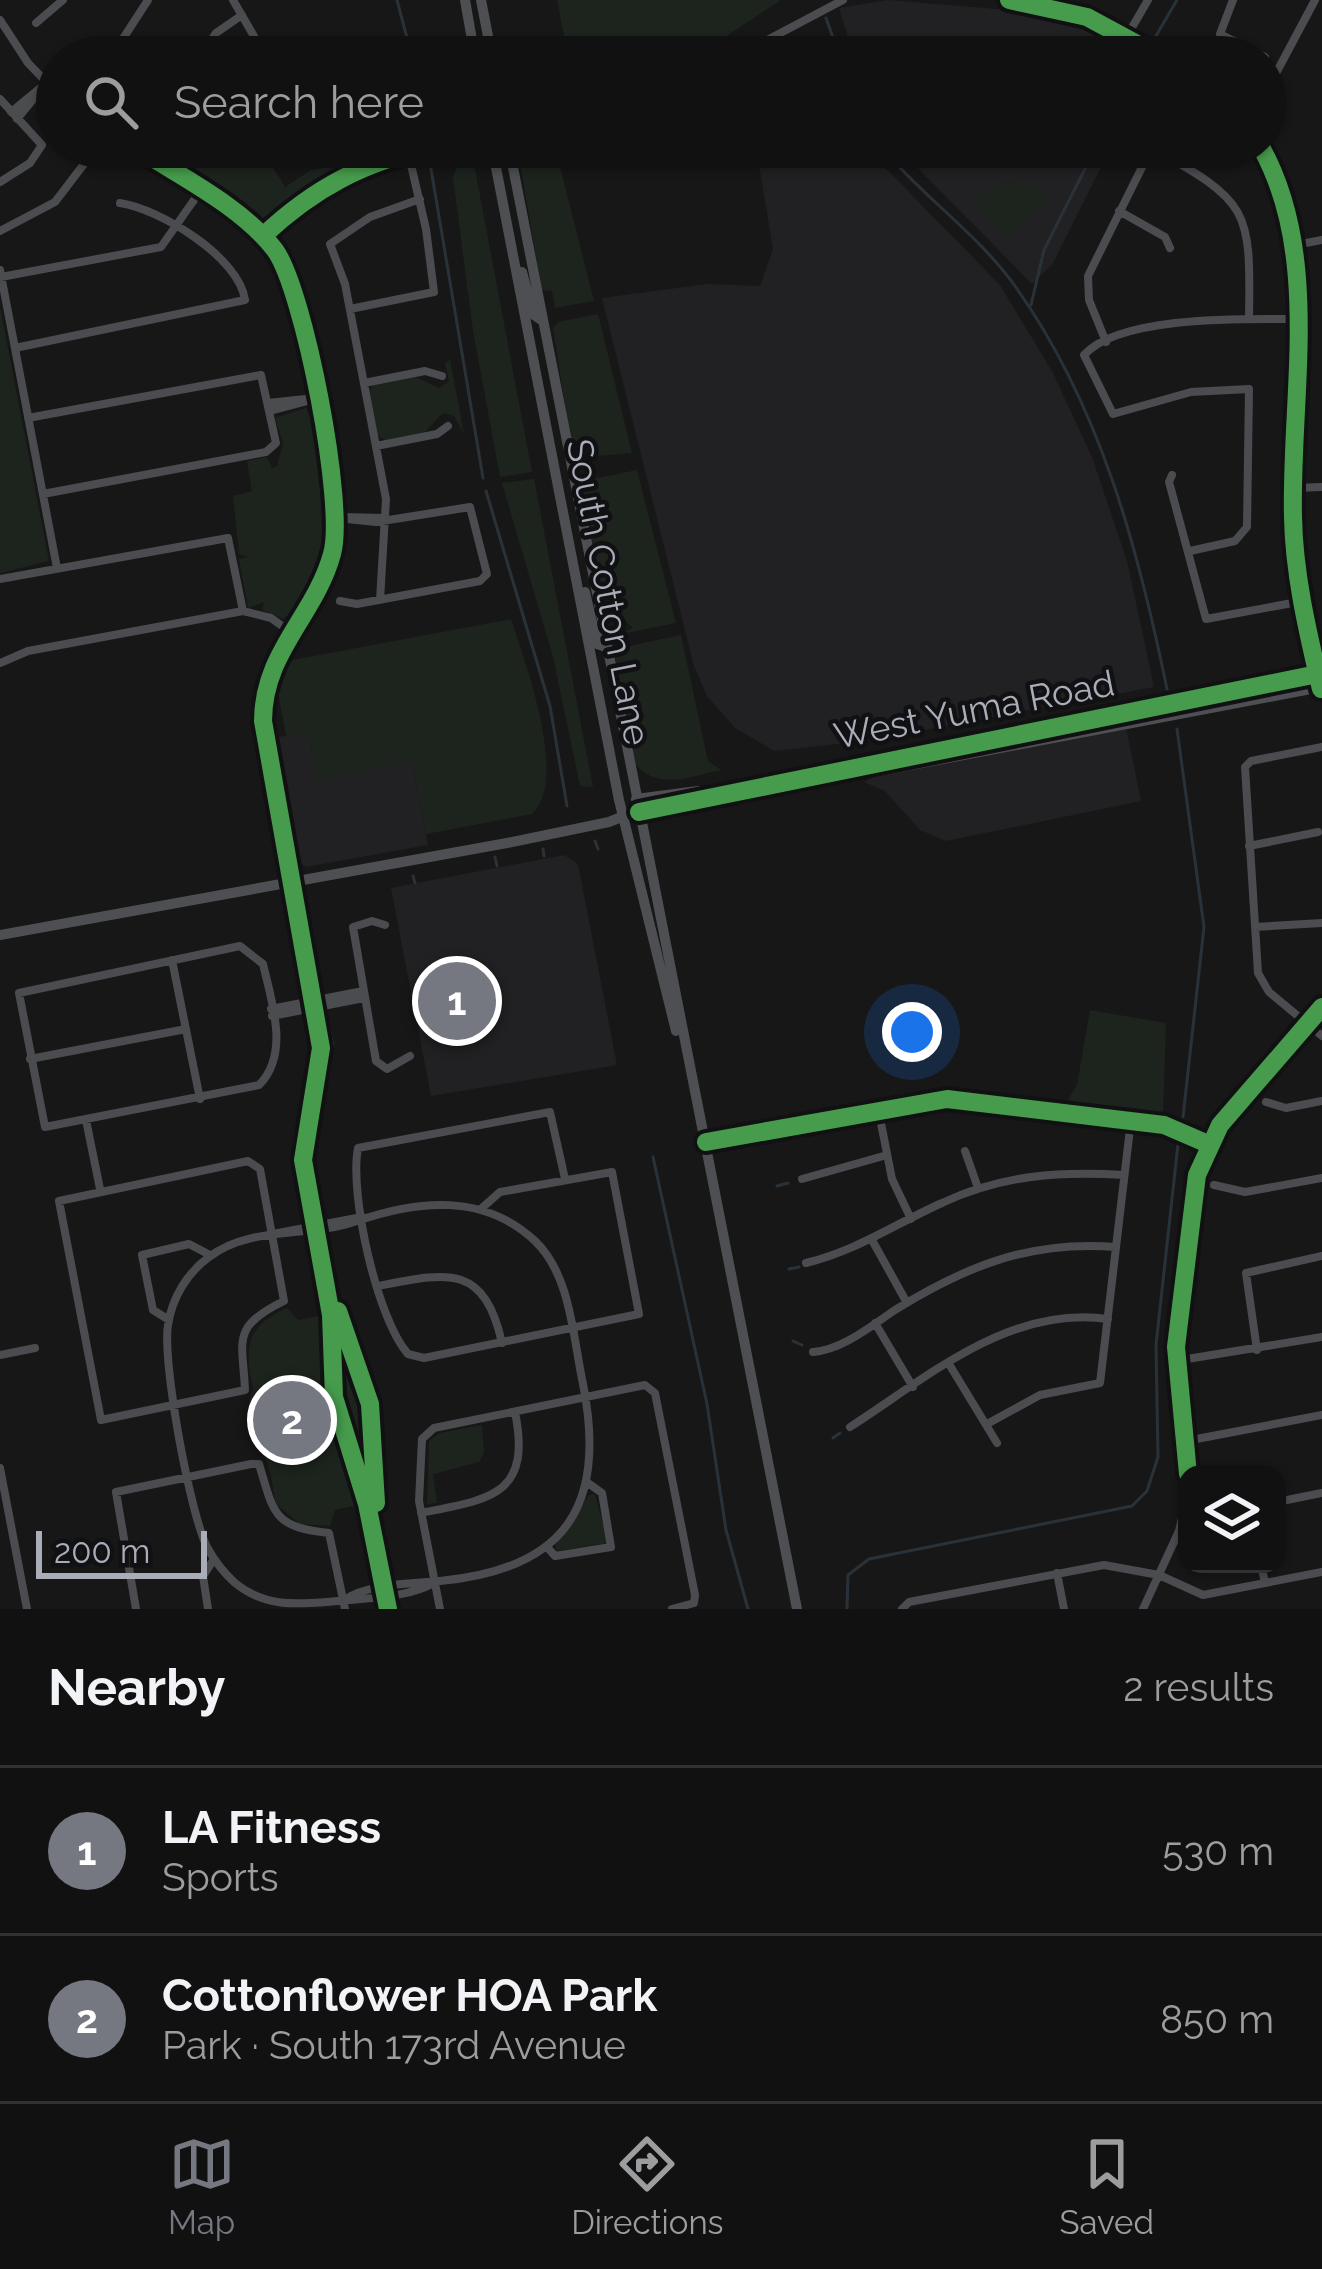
<!DOCTYPE html>
<meta charset="utf-8">
<style>
:root{--surface:#111;--page:#1a1a1a;--text:#f1f3f6;--muted:#9c9d9f;--line:#303131;--accent:#757880}
body{margin:0;font-family:Raleway,sans-serif;background:var(--page);color:var(--text)}
.controls{position:absolute;right:36px;bottom:36px;display:grid;overflow:hidden;border-radius:24px;box-shadow:0 3px 9px #0004}
.controls button{width:108px;height:108px;display:grid;place-items:center;padding:0;border:0;border-bottom:3px solid var(--line);background:var(--surface);color:var(--text);font:60px sans-serif}
.scale{position:absolute;left:36px;bottom:30px;width:171px;box-sizing:border-box;padding-left:12px;border:6px solid #a8adb8;border-top:0;font-size:33px;line-height:42px;white-space:nowrap;color:#a8adb8;-webkit-text-stroke:9px #111113;paint-order:stroke}
.you{position:absolute;left:912px;top:1032px;width:42px;height:42px;margin:-30px;border:9px solid #fff;border-radius:50%;background:#1a73e8;box-shadow:0 0 0 18px #1a73e833}
.badge{display:grid;place-items:center;width:78px;height:78px;border-radius:50%;background:var(--accent);color:#fff;font-size:39px;font-weight:700}
.pin{position:absolute;translate:-50% -50%;border:6px solid #fff;box-shadow:0 3px 12px #0006}
.list{margin:0;padding:0;list-style:none}
h2{display:flex;justify-content:space-between;align-items:center;height:156px;margin:0;padding:0 48px;font-size:51px}
h2 small{font-size:39px;font-weight:400;color:var(--muted)}
.list li{display:grid;grid-template-columns:78px 1fr auto;gap:36px;align-items:center;box-sizing:border-box;height:168px;padding:0 48px;border-top:3px solid var(--line)}
.list b{display:block;font-size:45px;white-space:nowrap}
.list p{margin:0;font-size:39px;white-space:nowrap;color:var(--muted)}
.list em{font-size:39px;font-style:normal;color:var(--muted)}
.icon{flex:none;width:66px;height:66px;fill:none;stroke:currentColor;stroke-width:2;stroke-linecap:round;stroke-linejoin:round}
.map{position:relative;flex:none;width:1322px;height:1609px;overflow:hidden}
.search{position:absolute;background:var(--surface);box-shadow:0 3px 9px #0004;left:36px;right:36px;top:36px;height:132px;display:flex;align-items:center;gap:30px;box-sizing:border-box;padding:0 42px;border-radius:66px;color:var(--muted);font-size:45px}
.sheet{height:492px;background:var(--surface)}
nav{display:flex;justify-content:space-around;align-items:center;box-sizing:border-box;height:168px;border-top:3px solid var(--line);background:var(--surface);font-size:33px;color:var(--muted)}
nav a{display:grid;justify-items:center;gap:6px}
nav .on{color:var(--accent)}
.map>svg:first-child{display:block}
</style>
<div class="map">
<svg width="1322" height="1609" viewBox="0 0 1322 1609">
<rect width="100%" height="100%" fill="#171717"/>
<path fill="#212123" d="M888,0L1059,14L1110,32L1150,57H854L839,8Z
M756,147H865L1000,285L1052,371L1092,457L1127,561L1154,687L865,741L774,751L735,728L707,696L694,666L602,298L707,284L760,286L773,249Z
M897,147H1111L1052,265L1032,284Z
M1126,727L1141,801L946,841L920,830L885,791L864,782L880,774Z
M308,732L317,778L412,762L428,845L306,867L300,862L273,738Z
M564,855L578,864L617,1065L431,1096L391,888Z"/>
<path fill="#1d241e" d="M557,0H781L725,37L671,57H568Z
M152,147H270L268,160L285,187L311,170L343,165L263,224Z
M517,147H555L594,301L555,308L552,291L542,290Z
M467,164L475,169L532,472L500,477L473,331L453,177L457,166Z
M1012,181L1048,194L1011,238L969,204L990,186Z
M0,307L49,561L0,573Z
M598,314L632,453L584,457L580,447L572,448L553,328L558,322Z
M450,359L464,434L454,416L443,413L424,433L385,440L377,435L368,392L373,385L415,377L439,388L449,381L445,364Z
M306,408C337,472 334,566 284,619L262,610L264,602L248,608L239,559L248,557L239,554L233,496L252,491L247,461L267,457L272,468L277,466L283,443L275,418Z
M637,470L676,623L616,635L633,628L615,612L604,614L583,488L588,480Z
M534,479L593,787L580,786L553,657L502,483Z
M511,619C525,662 569,780 532,814L426,834L412,762L317,779L308,732L286,736L278,693L287,661Z
M681,635L708,761L721,770C688,777 656,792 633,761L615,655L620,648Z
M1090,1010L1166,1023L1163,1114L1066,1103L1077,1085Z
M322,1255L367,1403L383,1562L339,1416Z
M287,1308L298,1320L325,1315L331,1415L362,1504L335,1510L330,1526L300,1524L277,1505C272,1493 273,1477 268,1465C259,1444 241,1413 253,1389C244,1347 246,1326 287,1308Z
M482,1425L484,1452L479,1462L433,1474L437,1503L427,1504L429,1441L440,1433Z
M595,1494L608,1543L557,1551L555,1545L589,1495Z"/>
<g fill="none" stroke-linecap="round" stroke-linejoin="round">
<path stroke="#2a3239" stroke-width="3" d="M397,0L412,57
M826,18L840,57
M1153,41L1177,0
M881,147C922,196 978,234 1015,286C1100,405 1138,548 1167,689
M430,163L483,478
M1031,305L1044,250L1096,147
M486,491L550,706L567,806
M1177,729L1204,927L1183,1117
M595,841L598,849
M543,849L544,856
M495,857L497,866
M413,876L415,883
M653,1157L707,1404L726,1530L748,1609
M777,1186L788,1183
M789,1269L799,1267
M793,1341L802,1345
M833,1438L840,1433
M847,1609L848,1575L869,1559L1132,1506L1147,1491L1158,1457L1156,1345L1178,1144"/>
<path stroke="#4b4c50" stroke-width="8" d="M233,0L266,57
M1009,0L1087,17L1161,57
M1233,0L1220,34L1265,57
M0,20L28,63L57,93
M36,23L63,0
M1127,36L1148,0
M111,57L148,0
M200,57L216,33L242,15
M735,57L843,0
M1265,94L1315,0
M0,99L42,145L30,163L0,182
M11,112L45,84
M17,119L46,84
M135,147C181,177 241,206 275,250C304,290 346,506 332,554C315,616 263,652 263,721L321,1048L303,1160L331,1315L334,1397L367,1504L388,1609
M315,147L319,160
M1261,147C1322,257 1288,398 1293,520C1295,578 1310,636 1322,693
M1152,148C1249,202 1251,208 1249,319
M1119,211L1165,237L1170,248
M0,231L55,202L97,147
M263,236C314,188 365,161 434,147
M1295,245L1322,240
M0,270L57,568
M1,277L161,247L201,190
M350,309L434,292L426,229L408,152
M1106,342L1089,300L1088,276L1152,147
M15,348L245,300C239,257 160,209 120,203
M364,383L425,371L442,376
M268,403L315,398
M270,411L315,399
M28,418L261,375L276,443L266,452L43,494
M376,446L437,434L448,426
M1172,475L1169,482L1206,619L1303,601
M1294,488L1322,487
M341,517L385,518
M337,518L376,522L470,507L487,574L480,581L357,604L340,601
M1190,551L1235,541L1247,527L1249,389L1191,392L1113,414L1084,355C1120,315 1246,319 1297,319
M0,579L228,538L243,611
M380,600L386,499L345,284L330,244L370,217L420,199
M0,663L28,651L243,611L271,618L289,631
M1322,747L1251,761L1245,767L1258,973L1269,992L1322,1036
M1249,846L1318,832
M294,884L330,1045L311,1162L338,1311L370,1404L375,1500L396,1609
M385,925L372,921L353,927L376,1061L387,1069L410,1056
M1255,927L1322,923
M240,946L263,964C272,1003 290,1054 259,1085L45,1127L19,993Z
M172,960L200,1099
M271,1009L363,991
M272,1016L364,998
M30,1059L186,1029
M1266,1102L1286,1108L1322,1101
M878,1108L892,1179L911,1219
M86,1120L100,1189
M706,1142L947,1099L1164,1125L1208,1144
M965,1151L978,1188
M248,1161L260,1169L284,1301C230,1327 243,1341 245,1390L101,1420L59,1201Z
M802,1179L887,1155
M1214,1185L1245,1192L1322,1178
M482,1208L500,1192L612,1172L639,1314L424,1358L408,1354C377,1319 349,1193 358,1148L550,1112L565,1179
M273,1234L362,1217
M872,1240L907,1303
M806,1263C856,1251 895,1224 942,1203C1001,1175 1060,1171 1124,1175
M378,1286C446,1273 484,1262 502,1343
M169,1320L153,1310L142,1255L189,1244L210,1255
M875,1323L913,1387
M1257,1350L1246,1273L1322,1256
M813,1352C842,1350 871,1326 895,1310C966,1266 1031,1240 1116,1247
M0,1355L35,1348
M1175,1361L1322,1337
M949,1364L997,1443
M987,1424L1040,1395L1100,1383L1131,1120
M850,1427C928,1377 1009,1305 1108,1319
M1186,1441L1322,1415
M0,1468L27,1609
M1188,1474L1176,1347L1197,1175L1220,1125L1322,1007
M1277,1502L1322,1493
M421,1513C490,1499 532,1496 515,1412
M547,1547L555,1556L611,1547L602,1493L588,1483
M1261,1564L1265,1583
M1057,1573L1064,1609
M344,1600C369,1583 412,1584 440,1581C567,1569 607,1505 583,1384C573,1338 571,1275 535,1241C484,1193 418,1200 357,1221C309,1238 251,1225 209,1257C187,1273 172,1298 168,1325C162,1362 190,1513 207,1547C214,1560 224,1573 235,1583C267,1609 300,1604 338,1601C368,1598 409,1598 435,1582
M136,1609L116,1492L251,1464H259C274,1514 273,1527 329,1533L345,1609
M208,1609L203,1576L214,1559
M440,1609L419,1501L422,1439L434,1428L645,1385L655,1393L695,1595L694,1603L672,1609
M902,1609L909,1602L1104,1565L1159,1575L1203,1595L1322,1572
M1143,1609L1179,1531L1187,1495"/>
<path stroke="#4d4f52" stroke-width="10" d="M465,0L475,57
M481,0L492,57
M492,147L619,800L676,1031
M509,147L797,1609
M522,272L534,315L543,321
M585,592L597,644L606,647
M636,799L698,791
M639,812L648,815L1322,687
M0,935L507,843L609,822L646,807L1322,673"/>
<defs>
<path id="cycleway" d="M1009,0L1087,17L1161,57
M135,147C181,177 241,206 275,250C304,290 346,506 332,554C315,616 263,652 263,721L321,1048L303,1160L331,1315L334,1397L367,1504L388,1609
M1261,147C1322,256 1290,397 1293,517C1294,575 1308,633 1321,689
M263,236C314,188 365,161 434,147
M639,812L1322,673
M706,1142L947,1099L1164,1125L1208,1144
M338,1311L370,1404L376,1503
M1188,1474L1176,1347L1197,1175L1220,1125L1322,1007"/>
</defs>
<use href="#cycleway" stroke="#111113" stroke-width="26"/>
<use href="#cycleway" stroke="#469c4c" stroke-width="18"/>
</g>
<g text-anchor="middle" stroke-width="9" stroke-linejoin="round" paint-order="stroke">
<g font-size="36" fill="#a8adb8" stroke="#111113">
<text transform="translate(609 592) rotate(79)" y="13">South Cotton Lane</text>
<text transform="translate(974 709) rotate(-11)" y="13">West Yuma Road</text>
</g>
</g>
</svg>
<div class="controls">
<button><svg class="icon" aria-label="layers" viewBox="0 0 24 24"><path d="M12 4l9 5-9 5-9-5zM3 14l9 5 9-5"/></svg></button>
</div>
<div class="scale">200 m</div>
<div class="you"></div>
<div class="pin badge" style="left:457px;top:1001px">1</div>
<div class="pin badge" style="left:292px;top:1420px">2</div>
<div class="search"><svg class="icon" aria-label="search" viewBox="0 0 24 24"><circle cx="10" cy="10" r="6"/><path d="M15 15l6 6"/></svg>Search here</div>
</div>
<section class="sheet">
<h2>Nearby<small>2 results</small></h2>
<ul class="list">
<li><span class="badge">1</span><div><b>LA Fitness</b><p>Sports</p></div><em>530 m</em></li>
<li><span class="badge">2</span><div><b>Cottonflower HOA Park</b><p>Park · South 173rd Avenue</p></div><em>850 m</em></li>
</ul>
</section>
<nav>
<a class="on"><svg class="icon" aria-label="map" viewBox="0 0 24 24"><path d="M3 6l6-2 6 2 6-2v14l-6 2-6-2-6 2zM9 4v14M15 6v14"/></svg>Map</a>
<a><svg class="icon" aria-label="directions" viewBox="0 0 24 24"><path d="M12 3l9 9-9 9-9-9zM9 14v-3h6M13 9l2 2-2 2"/></svg>Directions</a>
<a><svg class="icon" aria-label="saved" viewBox="0 0 24 24"><path d="M7 4h10v16l-5-4-5 4z"/></svg>Saved</a>
</nav>
